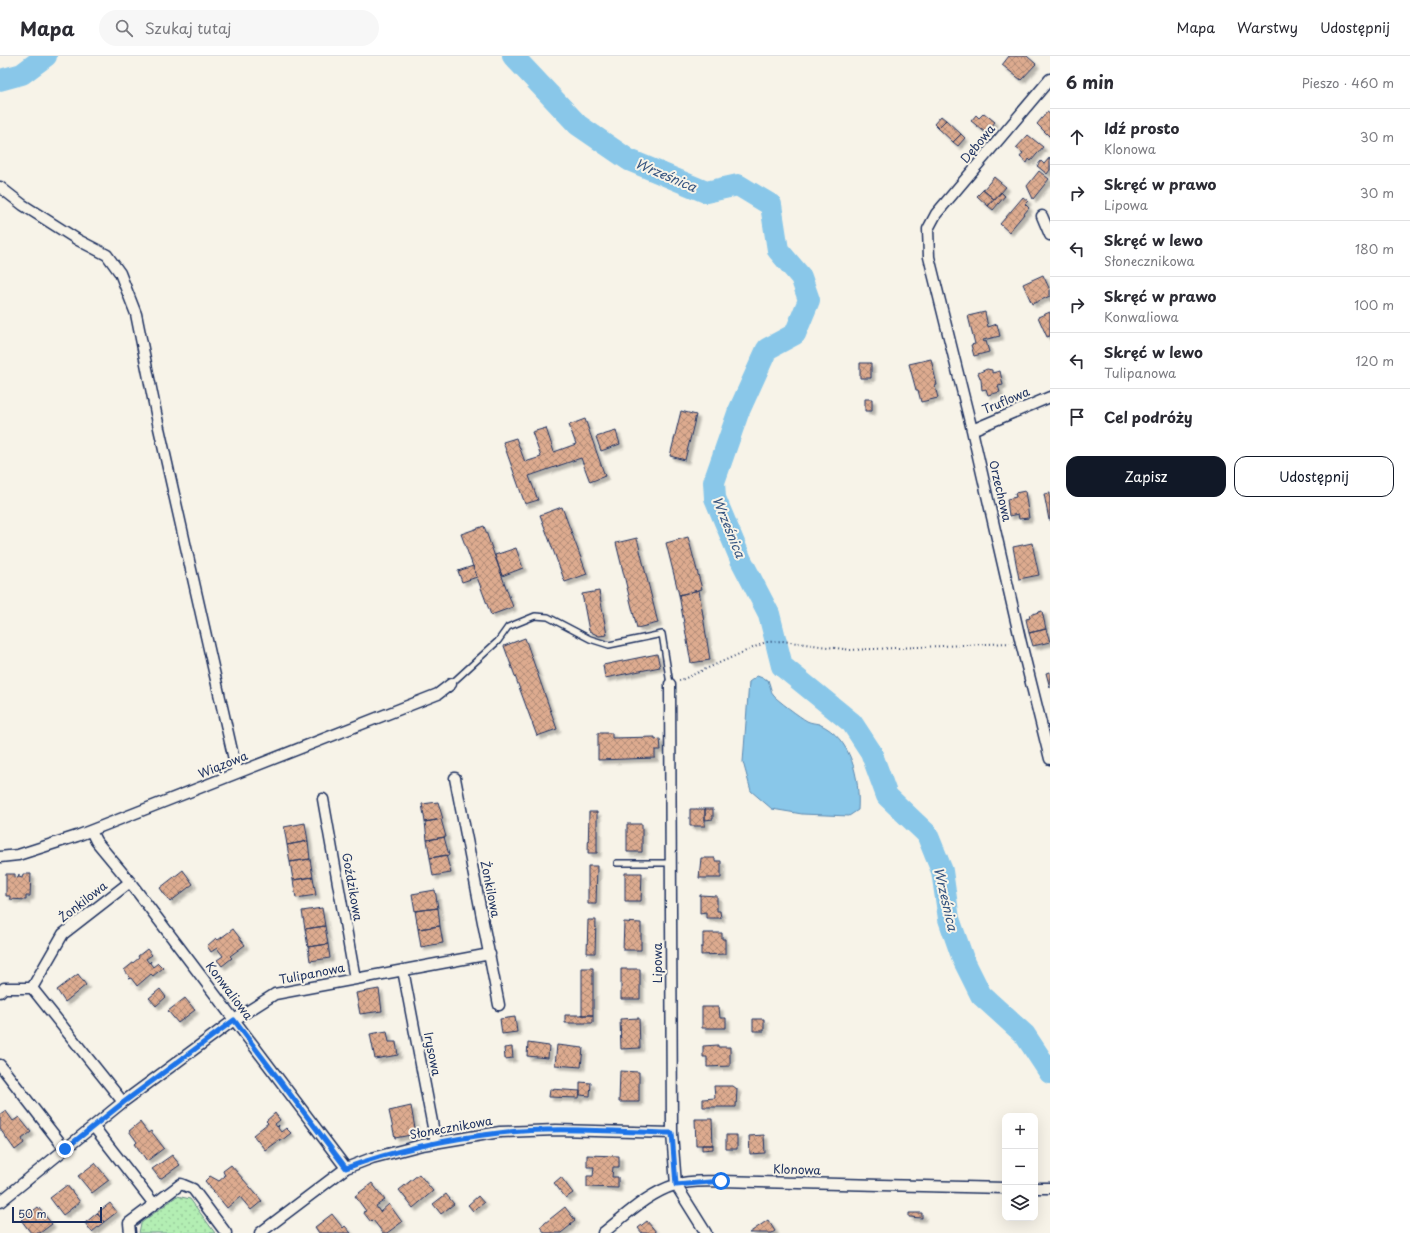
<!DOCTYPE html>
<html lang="pl">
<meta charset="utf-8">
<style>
:root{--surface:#fff;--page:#f7f7f7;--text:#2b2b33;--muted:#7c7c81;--line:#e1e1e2;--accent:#111827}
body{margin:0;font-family:"Playpen Sans",sans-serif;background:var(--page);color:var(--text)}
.controls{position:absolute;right:12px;bottom:12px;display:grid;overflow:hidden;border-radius:8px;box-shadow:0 4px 16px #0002}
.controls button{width:36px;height:36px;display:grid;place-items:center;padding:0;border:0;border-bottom:1px solid var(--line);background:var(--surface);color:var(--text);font:20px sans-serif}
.scale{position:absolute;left:12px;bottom:10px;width:90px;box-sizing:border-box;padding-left:4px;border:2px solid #1b2f5e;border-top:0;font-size:11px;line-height:14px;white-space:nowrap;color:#1b2f5e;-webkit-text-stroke:3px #f7f3e8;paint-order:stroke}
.stop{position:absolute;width:12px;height:12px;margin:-9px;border:3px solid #1a73e8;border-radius:50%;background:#fff}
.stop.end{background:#1a73e8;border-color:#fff;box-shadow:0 1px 4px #0008}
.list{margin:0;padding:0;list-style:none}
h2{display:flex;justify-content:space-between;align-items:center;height:52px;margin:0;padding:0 16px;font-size:17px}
h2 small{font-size:13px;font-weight:400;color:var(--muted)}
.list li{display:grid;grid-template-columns:26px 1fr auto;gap:12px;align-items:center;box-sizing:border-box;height:56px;padding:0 16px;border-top:1px solid var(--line)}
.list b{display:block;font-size:15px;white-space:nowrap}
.list p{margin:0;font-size:13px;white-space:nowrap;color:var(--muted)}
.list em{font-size:13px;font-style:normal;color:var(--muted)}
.actions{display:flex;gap:8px;padding:12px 16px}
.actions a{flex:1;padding:9px 0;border:1px solid var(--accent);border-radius:12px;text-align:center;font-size:14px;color:var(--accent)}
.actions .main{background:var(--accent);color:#fff}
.icon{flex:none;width:22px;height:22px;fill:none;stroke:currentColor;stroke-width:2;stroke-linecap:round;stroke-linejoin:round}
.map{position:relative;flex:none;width:1050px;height:1177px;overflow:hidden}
header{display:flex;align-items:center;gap:24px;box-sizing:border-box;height:56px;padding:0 20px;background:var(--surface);border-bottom:1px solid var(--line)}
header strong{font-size:19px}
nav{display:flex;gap:22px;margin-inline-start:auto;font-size:14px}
.search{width:280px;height:36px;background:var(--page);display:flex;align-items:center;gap:10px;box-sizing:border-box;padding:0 14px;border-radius:22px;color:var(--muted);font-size:15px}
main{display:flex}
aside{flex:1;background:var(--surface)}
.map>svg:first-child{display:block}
</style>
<header>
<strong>Mapa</strong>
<div class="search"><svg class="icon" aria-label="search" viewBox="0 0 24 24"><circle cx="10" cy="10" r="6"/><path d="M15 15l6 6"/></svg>Szukaj tutaj</div>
<nav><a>Mapa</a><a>Warstwy</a><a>Udostępnij</a></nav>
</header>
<main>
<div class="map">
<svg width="1050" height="1177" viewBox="0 0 1050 1177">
<defs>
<pattern id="park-dots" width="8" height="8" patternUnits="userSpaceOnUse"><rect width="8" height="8" fill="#b3eeb3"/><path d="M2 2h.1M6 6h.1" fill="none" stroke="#99cc9c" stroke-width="1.8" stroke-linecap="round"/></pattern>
<pattern id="building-cross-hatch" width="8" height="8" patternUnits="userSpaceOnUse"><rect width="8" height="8" fill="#ddab8f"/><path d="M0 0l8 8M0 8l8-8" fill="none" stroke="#b28c78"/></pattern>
<filter id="shadow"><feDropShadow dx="3.5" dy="3.5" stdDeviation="1" flood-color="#0004"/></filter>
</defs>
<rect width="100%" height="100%" fill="#f7f3e8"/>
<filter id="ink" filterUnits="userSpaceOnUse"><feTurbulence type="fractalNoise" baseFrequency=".025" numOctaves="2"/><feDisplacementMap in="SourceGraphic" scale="8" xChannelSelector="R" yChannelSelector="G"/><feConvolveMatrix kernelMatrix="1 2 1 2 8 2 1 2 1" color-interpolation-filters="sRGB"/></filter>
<g filter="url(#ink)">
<path fill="url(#park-dots)" stroke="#678e88" d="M177,1140L190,1143L215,1177H139L141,1167Z"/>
<path fill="#89c7e9" stroke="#5d8ab1" d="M757,620L768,624C770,629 771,635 773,639C777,644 800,661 807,665C811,667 815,667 819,668C852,682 860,723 858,754L849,760L802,758L772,753L751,735L743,706L749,626Z"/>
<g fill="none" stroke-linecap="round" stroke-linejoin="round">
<path stroke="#89c7e9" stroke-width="22" d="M513,0L578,69L629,104L706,136L738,129L771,149L778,194L801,221L809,244L795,278L767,293L738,357L714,426L715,442L741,504L769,558L782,610L852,667L871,696L887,740L927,778L942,815L949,863L963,903L981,939L1025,979L1050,1017
M0,24L22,18L46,0"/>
</g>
<path fill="url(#building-cross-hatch)" stroke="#1b2f5e" filter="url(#shadow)" d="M1009,0H1027L1036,8L1021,24L1002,9Z
M1047,56L1050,58V81L1037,68Z
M984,57L995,66L986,77L971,65L976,59L979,62Z
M941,60L946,64L938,72L934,68Z
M946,64L961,78L953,86L938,72Z
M961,78L965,82L958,90L953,86Z
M1028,79L1043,91L1031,105L1029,103L1027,107L1020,101L1023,97L1016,92Z
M1050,101V114L1047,118L1037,110L1041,105L1044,108Z
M1039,115L1049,123L1033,143L1027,130Z
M994,121L1006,131L995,144L983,134Z
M983,134L994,143L988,150L977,140Z
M1001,136L1005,140L993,154L988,150Z
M1023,141L1028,145L1025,148L1029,152L1009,176L1000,168Z
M1043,219L1050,234V240L1032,248L1023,228Z
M985,256L988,271L997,268L1000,280L983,284L984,286L986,285L989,296L974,300L971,289L975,288L968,260Z
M1050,256V280L1047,281L1038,261Z
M931,303L937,329L935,330L938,342L921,346L918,334H916L909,308Z
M860,307H871V322H860Z
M987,313L992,314V317L1000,315L1003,329L998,330L1000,336L988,339L986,333L982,334L981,324L978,317Z
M865,343H872V355H865Z
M681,355L696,359L685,404L670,400Z
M585,363L605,420L590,426L581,402L529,420L538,444L525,448L503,386L516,382L525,406L541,401L532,376L546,372L554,396L576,388L569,369Z
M616,375L620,388L601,395L596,381Z
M1025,435L1029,462L1019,463L1018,458L1009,460L1007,443L1016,441L1015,437Z
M1050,437V464H1049L1044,438Z
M562,451L587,518L565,526L540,459Z
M484,470L513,551L491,559L461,478Z
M688,481L702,533L679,539L666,487Z
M637,482L658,567L637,572L616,487Z
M1032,487L1039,519L1019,523L1013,491Z
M516,492L523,512L502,520L495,499Z
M473,510L477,521L462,526L458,515Z
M699,534L710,604L691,607L679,539Z
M599,535L607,579L599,580L589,575L582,538Z
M1042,555L1046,573L1029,577L1026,563L1030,562L1029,559Z
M1046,573L1050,586L1033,590L1029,577Z
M525,582L557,673L537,680L504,590Z
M657,598L660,611L605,622L603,609Z
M1050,616V632L1046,617Z
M598,677H612V682L655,681V684L660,683L661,694H655V702L598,704Z
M438,746L443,763L425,766L422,748Z
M690,753H705V770H690Z
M705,753H713V763L705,764Z
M589,756H597V797H588Z
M441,763L446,781L427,784L425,766Z
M305,767L308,785L287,789L284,771Z
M627,768H642V796H627Z
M444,781L449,799L430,802L427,784Z
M308,785L310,803L290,806L287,789Z
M446,799L451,817L433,820L430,802Z
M701,802H715V805H721V822H699Z
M310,803L313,821L293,824L290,806Z
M588,810H597L596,848H588Z
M183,814L193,828L170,846L160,832Z
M625,817H642L641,845H625Z
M6,818H15V821L18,822L19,818V821L22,822L23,818H31L30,840H26V844L10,843V840H6Z
M313,821L316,839L296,842L293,824Z
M435,834L438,852L415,855L412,838Z
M700,839L717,840V855H720L721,862H706V856L700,857Z
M322,852L325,870L305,873L302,855Z
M438,852L440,870L418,873L415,855Z
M588,864H596L595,897H587Z
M624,866L641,867V894H623Z
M325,870L328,888L308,891L305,873Z
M440,870L443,887L421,891L418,873Z
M233,873L245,889L230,900L232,902L222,910L217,904L223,900L217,892L211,896L207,890L216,882L218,884Z
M703,877H722V883H725V898L701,899V891H703Z
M328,888L330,902L310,905L308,891Z
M147,893L152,899L146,903L149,907L151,905L150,907L153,911L158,907L163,912L153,920L151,918L137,930L131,922L128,923L130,921L124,914L139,902L138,900Z
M582,912H593V959H582Z
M621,913H640V943H621Z
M78,918L86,929L65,946L57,934Z
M160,933L166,941L156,950L149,942Z
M379,933L382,955L360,958L356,937Z
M185,942L195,954L178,967L168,955Z
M702,951H719L720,962H726V972H702Z
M565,959H593V967H565Z
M515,961L517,976L502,978L500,963Z
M639,962L640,992L621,993L620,963Z
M753,963H764V975H753Z
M387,975L389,986H396L398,999L375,1003L370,978Z
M528,987L549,990L548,1002L527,1000Z
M557,989L583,992L581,1011L555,1009Z
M718,989V991H730V1010L707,1011V1001H703V990Z
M512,991L513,1002L505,1003L504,992Z
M620,1015L639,1016V1046H619Z
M580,1026L591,1027L590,1040L580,1039Z
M714,1030H733L737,1033L736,1051H703V1043L715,1042Z
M550,1033L580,1035L579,1042L549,1041Z
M411,1050L416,1078L395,1082L389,1055Z
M6,1055L13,1065L19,1061L31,1076L22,1083L24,1087L15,1094L0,1073V1059Z
M275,1057L280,1064L275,1068L277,1071L279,1069L278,1072L281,1076L286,1072L291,1077L281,1085L280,1083L265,1094L253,1079L268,1067L266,1065Z
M695,1063H712L713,1089H696Z
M140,1066L148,1077L151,1075L164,1092L147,1105L135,1088L137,1086L129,1075Z
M726,1079H737V1093H726Z
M764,1079L765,1097L750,1098L749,1080Z
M702,1089H713V1093L702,1094Z
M172,1099L180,1109L160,1123L152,1113Z
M587,1099L619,1100V1111H613L612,1121H618V1132L587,1131V1120H593L594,1111H587Z
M95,1107L109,1124L92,1137L78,1120Z
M231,1109L262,1145L251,1154L240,1141L227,1152L205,1125L210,1120L219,1125L225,1120L223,1115Z
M419,1118L433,1135L413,1152L399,1134Z
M561,1121L573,1137L566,1142L554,1127Z
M372,1127L385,1144L376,1150L380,1156L389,1148L402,1166L387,1177H383L373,1164L371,1166L363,1156L366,1155L355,1140Z
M67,1129L80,1146L63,1159L50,1142Z
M446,1138L454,1148L441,1158L433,1148Z
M478,1140L484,1147L473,1155L468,1149Z
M110,1147L117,1156L104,1166L97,1157Z
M38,1151L52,1168L40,1177H31L21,1164Z
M565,1151L575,1164L570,1168L571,1169L561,1177H545L540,1171Z
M97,1157L104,1166L92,1176L85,1167Z
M909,1157H922V1162L909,1161Z
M332,1158L343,1172L345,1170L351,1177H319L315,1171Z
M768,1164L775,1175L772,1177H749Z
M647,1165L657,1177H642L638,1172Z"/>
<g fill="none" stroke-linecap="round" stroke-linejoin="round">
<defs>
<path id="lane" d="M451,628L498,585L508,571L535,560L548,561L590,583L609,589L662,578L670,628
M617,807H671"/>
<path id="street" d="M1050,23L936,158L928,173L929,201L972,374L1021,587L1050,703
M0,131L23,149L78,184L107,199L120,217L136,258L159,372L237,717
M1042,160L1050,179
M972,374L1050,341
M670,628L672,1077L676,1129L706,1177
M455,722L499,949
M323,743L355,923
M91,775L96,785L130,826L346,1112
M0,801L18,799L77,780L438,638L451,628
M403,914L436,1087
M32,932L63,878L130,826
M32,932L123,1046
M0,936L4,932H32
M0,1009L65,1093
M94,1071L154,1148
M1035,1132H1050
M0,1146L123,1046L234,964L275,938L490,898
M130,1177L129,1167L181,1128L193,1133L226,1177
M260,1177L346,1112L372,1102L422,1089L500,1076L556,1074L672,1077
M603,1177C625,1160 648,1137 675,1129C689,1124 707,1126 721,1125L1005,1132"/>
</defs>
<use href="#lane" stroke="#1b2f5e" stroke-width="8"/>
<use href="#street" stroke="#1b2f5e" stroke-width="13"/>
<path stroke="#1b2f5e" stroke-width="2" stroke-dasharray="1 3" stroke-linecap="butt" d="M679,625L766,586L782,585L851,594L1010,587"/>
<use href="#lane" stroke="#f7f3e8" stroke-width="5"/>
<use href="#street" stroke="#f7f3e8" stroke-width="10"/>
</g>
</g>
<g fill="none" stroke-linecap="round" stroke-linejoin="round" filter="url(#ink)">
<path stroke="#1a73e8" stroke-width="5" d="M65,1093L124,1046L234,964L346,1112C395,1094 447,1083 499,1077C556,1070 615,1076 672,1077L676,1129L721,1125"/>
</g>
<g text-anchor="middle" stroke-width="4" stroke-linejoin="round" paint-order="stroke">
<g font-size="12" fill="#1b2f5e" stroke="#f7f3e8">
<text transform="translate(978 88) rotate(-50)" y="4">Dębowa</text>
<text transform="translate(1006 345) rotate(-23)" y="4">Truflowa</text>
<text transform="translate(1000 435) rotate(77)" y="4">Orzechowa</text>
<text transform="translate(223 709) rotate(-22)" y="4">Wiązowa</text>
<text transform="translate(352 831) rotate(80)" y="4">Goździkowa</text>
<text transform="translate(490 833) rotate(79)" y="4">Żonkilowa</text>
<text transform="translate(83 846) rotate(-38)" y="4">Żonkilowa</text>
<text transform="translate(658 907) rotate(-90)" y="4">Lipowa</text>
<text transform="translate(312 918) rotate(-11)" y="4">Tulipanowa</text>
<text transform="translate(229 935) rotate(53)" y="4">Konwaliowa</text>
<text transform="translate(432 998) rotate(79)" y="4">Irysowa</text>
<text transform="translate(451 1072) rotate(-10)" y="4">Słonecznikowa</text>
<text transform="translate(797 1114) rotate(2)" y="4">Klonowa</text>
</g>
<g font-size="13" font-style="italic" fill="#365581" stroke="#f7f3e8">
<text transform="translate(666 119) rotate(23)" y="5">Wrześnica</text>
<text transform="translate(729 471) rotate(68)" y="5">Wrześnica</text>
<text transform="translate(946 843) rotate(77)" y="5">Wrześnica</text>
</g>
</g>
</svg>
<div class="controls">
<button>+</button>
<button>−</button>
<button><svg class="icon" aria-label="layers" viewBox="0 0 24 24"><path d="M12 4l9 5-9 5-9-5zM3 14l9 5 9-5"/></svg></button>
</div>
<div class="scale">50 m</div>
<div class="stop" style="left:721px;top:1125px"></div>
<div class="stop end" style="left:65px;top:1093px"></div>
</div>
<aside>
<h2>6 min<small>Pieszo · 460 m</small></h2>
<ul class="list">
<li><svg class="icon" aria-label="ahead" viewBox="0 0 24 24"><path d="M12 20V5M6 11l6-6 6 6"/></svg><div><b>Idź prosto</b><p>Klonowa</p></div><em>30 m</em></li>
<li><svg class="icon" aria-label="right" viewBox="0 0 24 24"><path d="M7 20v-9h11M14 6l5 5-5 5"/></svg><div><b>Skręć w prawo</b><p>Lipowa</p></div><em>30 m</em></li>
<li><svg class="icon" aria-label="left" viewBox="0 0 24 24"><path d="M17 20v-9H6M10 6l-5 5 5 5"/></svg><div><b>Skręć w lewo</b><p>Słonecznikowa</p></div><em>180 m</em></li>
<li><svg class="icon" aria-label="right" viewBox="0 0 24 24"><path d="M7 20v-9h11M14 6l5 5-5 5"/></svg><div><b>Skręć w prawo</b><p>Konwaliowa</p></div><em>100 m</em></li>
<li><svg class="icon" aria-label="left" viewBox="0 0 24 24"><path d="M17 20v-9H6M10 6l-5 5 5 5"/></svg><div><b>Skręć w lewo</b><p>Tulipanowa</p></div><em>120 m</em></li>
<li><svg class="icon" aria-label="arrive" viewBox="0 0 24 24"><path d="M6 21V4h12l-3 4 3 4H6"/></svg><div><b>Cel podróży</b></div></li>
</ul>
<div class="actions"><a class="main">Zapisz</a><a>Udostępnij</a></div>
</aside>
</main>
